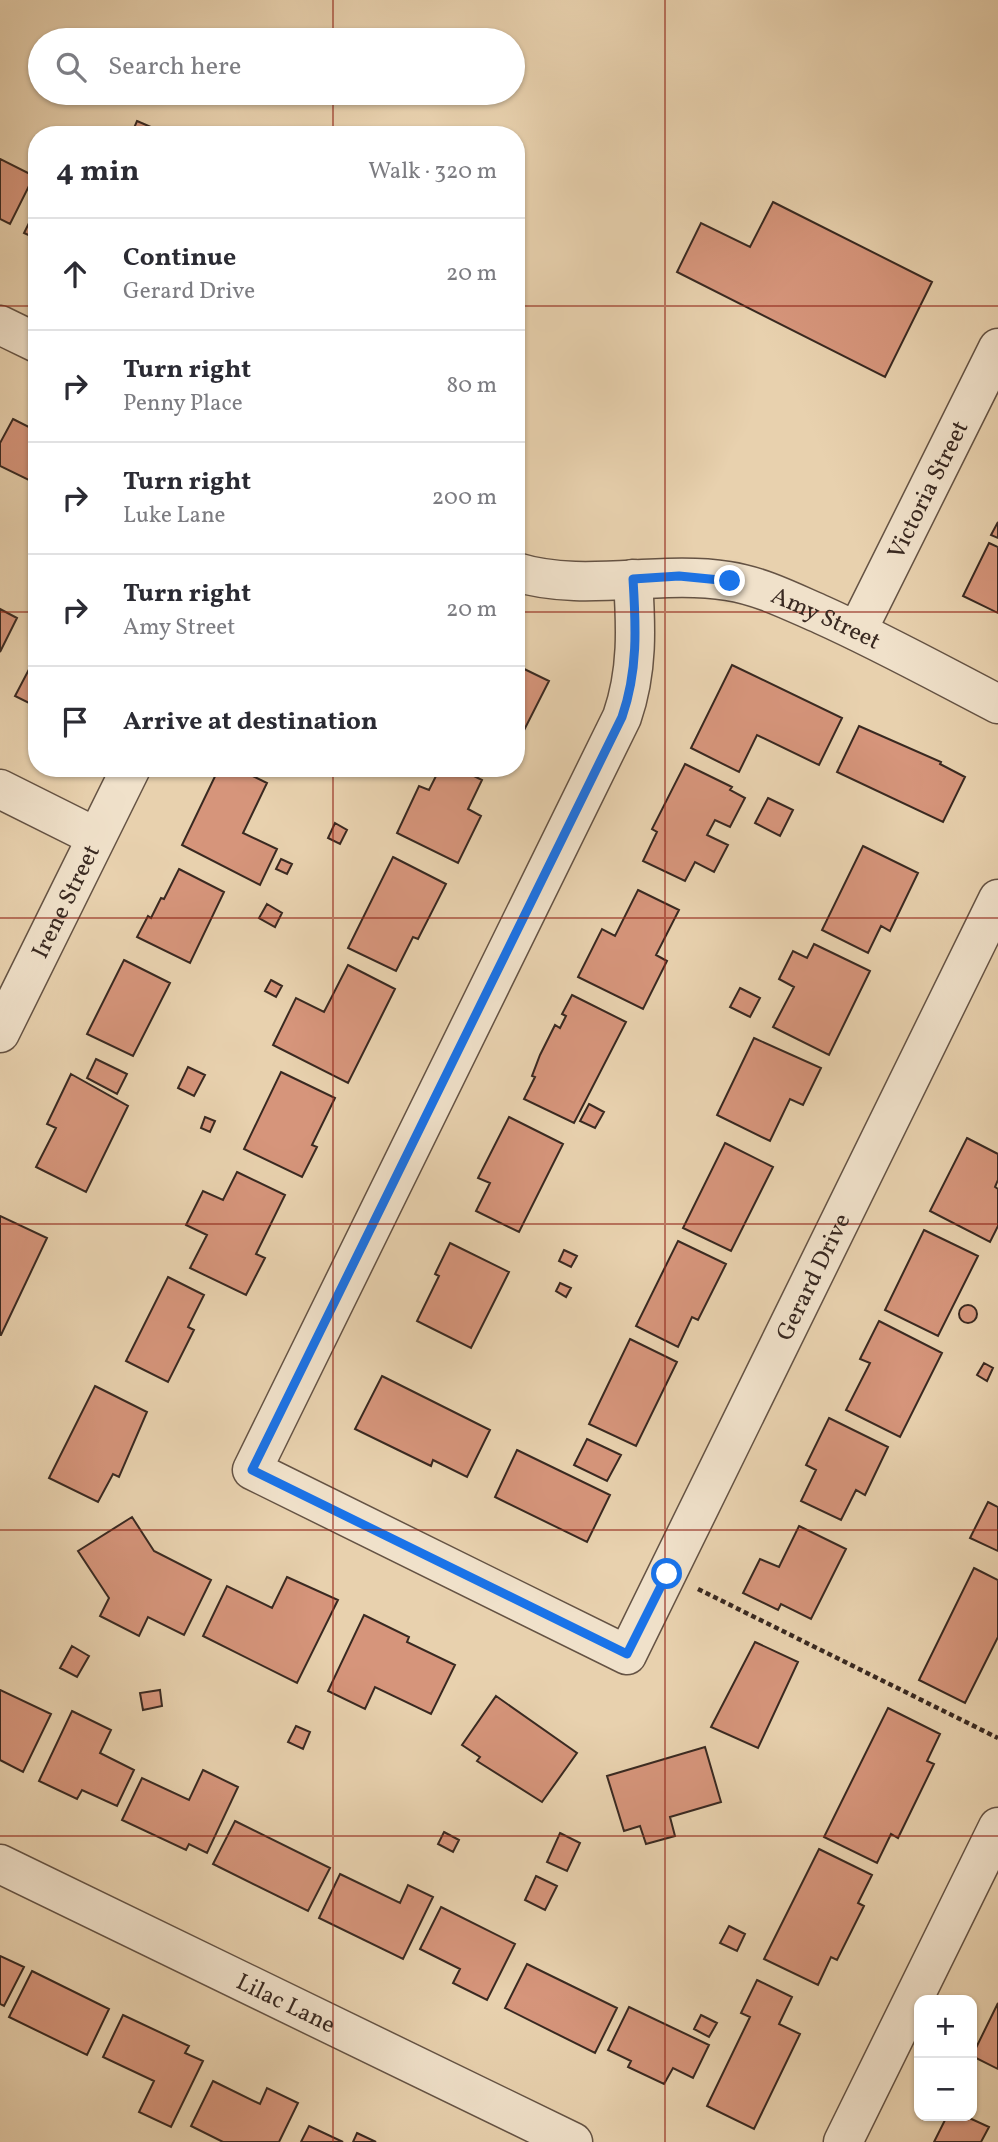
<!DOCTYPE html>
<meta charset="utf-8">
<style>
:root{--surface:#fff;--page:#f7f7f7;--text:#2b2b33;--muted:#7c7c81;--line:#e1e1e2}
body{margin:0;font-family:Vollkorn,serif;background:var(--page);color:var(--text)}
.controls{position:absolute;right:21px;bottom:21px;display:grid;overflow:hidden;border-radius:14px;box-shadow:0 2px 5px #0004}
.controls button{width:63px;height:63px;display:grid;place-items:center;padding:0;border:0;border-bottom:2px solid var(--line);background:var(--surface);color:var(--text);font:35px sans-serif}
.stop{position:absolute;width:21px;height:21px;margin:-16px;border:5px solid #1a73e8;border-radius:50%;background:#fff}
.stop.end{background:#1a73e8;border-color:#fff;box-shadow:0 2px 7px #0008}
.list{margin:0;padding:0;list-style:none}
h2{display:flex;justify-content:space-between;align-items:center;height:91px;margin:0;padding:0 28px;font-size:30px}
h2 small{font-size:23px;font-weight:400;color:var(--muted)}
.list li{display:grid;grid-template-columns:46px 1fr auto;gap:21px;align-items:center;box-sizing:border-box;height:112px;padding:0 28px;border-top:2px solid var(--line)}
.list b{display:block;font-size:26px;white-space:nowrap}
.list p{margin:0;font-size:23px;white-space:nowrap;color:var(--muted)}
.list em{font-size:23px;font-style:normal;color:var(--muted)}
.icon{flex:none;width:38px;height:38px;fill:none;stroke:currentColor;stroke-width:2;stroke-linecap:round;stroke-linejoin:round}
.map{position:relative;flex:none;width:998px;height:2142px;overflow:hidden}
.search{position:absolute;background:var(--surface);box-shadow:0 2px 5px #0004;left:28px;top:28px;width:497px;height:77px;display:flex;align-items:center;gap:18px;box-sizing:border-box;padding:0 24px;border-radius:38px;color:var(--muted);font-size:26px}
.panel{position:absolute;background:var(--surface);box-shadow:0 2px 5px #0004;left:28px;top:126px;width:497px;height:651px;border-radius:28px}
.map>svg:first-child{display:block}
</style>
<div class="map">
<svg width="998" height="2142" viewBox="0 0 998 2142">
<rect width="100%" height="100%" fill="#e8d1ae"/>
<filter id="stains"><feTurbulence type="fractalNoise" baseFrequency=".00286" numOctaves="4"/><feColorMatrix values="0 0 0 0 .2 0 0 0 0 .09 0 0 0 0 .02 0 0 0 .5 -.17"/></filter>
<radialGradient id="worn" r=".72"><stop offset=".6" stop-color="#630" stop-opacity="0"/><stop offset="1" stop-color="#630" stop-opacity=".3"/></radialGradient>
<path fill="#d6957b" stroke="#392921" stroke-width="2" d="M137,121L158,130L156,135H131Z
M0,159L34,176L10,224L0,219Z
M773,202L932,282L885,377L677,272L701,223L750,247Z
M37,207V239L24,233Z
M13,419L37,431V484L0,466V443Z
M998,522V538L991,535Z
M989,543L998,547V613L963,596Z
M0,609L17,618L0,652Z
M36,656H37V707L15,696Z
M516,665L549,681L516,746Z
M732,665L842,718L819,765L757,735L739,772L691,748Z
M859,726L941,762L940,764L965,777L943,822L837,772Z
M685,764L732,787L730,790L745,798L730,827L715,820L707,835L728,845L714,872L695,862L685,881L643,861L657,832L652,829Z
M219,768H236L267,783L243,833L277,849L260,885L182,845Z
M440,768H458L482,780L468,809L481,816L458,863L397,833L419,786L429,790Z
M768,798L793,810L780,836L755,823Z
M335,823L347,830L340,844L328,838Z
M863,846L918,873L890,931L881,926L868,953L822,930Z
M393,857L446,884L418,939L413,937L396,971L348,948Z
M281,859L292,864L287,874L276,869Z
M179,869L224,892L190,963L137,937L148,916L151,918L161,898L164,899Z
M638,890L679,910L656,955L667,961L643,1009L578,977L602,929L615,936Z
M267,904L282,913L275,927L259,918Z
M814,944L870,971L829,1055L773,1027L794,987L779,979L793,951L807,958Z
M124,960L170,983L133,1056L87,1034Z
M348,965L395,989L348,1083L273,1045L296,998L324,1012Z
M271,980L282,986L276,997L265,991Z
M740,988L760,998L750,1017L730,1007Z
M572,995L626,1022L574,1123L524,1099L535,1077L532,1076L540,1055L555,1025L560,1028L566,1016L562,1014Z
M754,1038L821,1068L803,1105L790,1099L770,1141L717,1115Z
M96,1059L127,1074L117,1094L87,1078Z
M188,1067L205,1075L194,1096L178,1088Z
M281,1072L335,1098L312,1145L317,1147L302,1177L244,1149Z
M71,1074L128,1106L86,1192L36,1167L56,1128L47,1124Z
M589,1104L604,1112L595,1128L580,1121Z
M205,1117L215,1121L210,1132L201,1128Z
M509,1117L563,1144L519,1232L476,1211L490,1183L478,1178Z
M967,1138L998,1154V1180L995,1187L998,1189V1226L990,1242L930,1211Z
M725,1143L773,1167L731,1251L683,1228Z
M237,1172L285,1195L256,1254L265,1258L246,1295L190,1268L207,1235L186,1225L203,1191L223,1200Z
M0,1216L47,1238L1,1335H0Z
M924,1230L978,1256L938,1336L885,1310Z
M678,1241L726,1264L698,1320L692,1317L678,1347L636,1326Z
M450,1243L509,1272L471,1348L417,1321L439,1276L435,1274Z
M564,1250L577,1256L571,1267L559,1261Z
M168,1277L204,1295L188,1327L194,1330L168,1382L126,1361Z
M560,1283L571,1288L566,1297L556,1291Z
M959 1314a9 9 0 1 1 18 0a9 9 0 1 1-18 0Z
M879,1321L942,1353L900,1437L846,1410L870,1363L860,1359Z
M630,1339L677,1362L636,1446L589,1424Z
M984,1363L993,1368L987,1381L977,1375Z
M382,1376L490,1430L467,1477L433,1460L431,1466L355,1429Z
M95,1386L147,1412L119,1477L113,1474L98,1502L49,1478Z
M829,1418L888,1447L865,1495L856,1490L841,1520L801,1501L816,1470L806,1465Z
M587,1439L621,1455L607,1481L574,1465Z
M517,1450L610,1495L587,1542L495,1497Z
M988,1502L998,1507V1551L970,1538Z
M132,1517L154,1551L211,1580L184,1635L148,1617L139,1636L100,1616L109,1598L78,1551Z
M799,1526L846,1549L811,1619L781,1604L778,1610L743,1593L760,1559L779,1567Z
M974,1568L998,1580V1637L965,1703L919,1680Z
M287,1577L338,1600L297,1683L203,1636L227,1586L272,1608Z
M364,1615L409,1637L407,1642L455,1665L431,1714L375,1687L365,1709L328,1691Z
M755,1642L798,1662L758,1748L711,1727Z
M72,1646L89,1656L77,1677L60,1668Z
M0,1690L51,1714L23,1772L0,1760Z
M160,1690L162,1706L143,1710L140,1693Z
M496,1696L577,1753L542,1802L477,1761L480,1757L462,1745Z
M888,1708L940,1734L927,1761L934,1764L898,1838L891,1834L877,1863L824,1837Z
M72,1711L111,1730L100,1753L134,1770L117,1806L82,1790L77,1799L39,1781Z
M296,1726L310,1732L303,1749L288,1742Z
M705,1747L721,1802L670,1817L675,1836L646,1844L640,1826L624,1831L607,1776Z
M203,1770L238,1787L207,1853L189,1844L186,1850L122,1820L142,1778L189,1800Z
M235,1821L330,1868L308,1911L213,1864Z
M444,1832L459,1840L453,1852L438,1844Z
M560,1833L580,1843L567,1871L547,1862Z
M819,1849L872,1875L858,1903L864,1906L837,1960L831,1957L818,1985L764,1959Z
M340,1874L400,1903L408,1885L433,1897L403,1959L319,1918Z
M536,1876L557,1886L545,1910L525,1900Z
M441,1907L515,1944L487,2000L453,1983L460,1969L420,1949Z
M729,1926L745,1934L737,1951L720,1943Z
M0,1956L24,1967L4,2006L0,2004Z
M527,1964L617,2008L595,2053L505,2008Z
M32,1971L109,2009L87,2055L9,2017Z
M757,1980L792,1997L779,2024L800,2034L754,2129L707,2106L750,2017L741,2013Z
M998,2003V2069L972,2056Z
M629,2007L709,2045L693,2078L673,2068L664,2084L628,2067L631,2061L608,2050Z
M123,2015L189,2046L185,2053L203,2061L171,2127L139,2112L154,2081L103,2057Z
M701,2015L717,2023L709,2037L694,2029Z
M213,2081L260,2104L267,2088L298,2103L279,2142H223L191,2126Z
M947,2116H965L989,2127L981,2142H934Z
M309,2126L343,2142H301Z
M357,2133L376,2142H353Z"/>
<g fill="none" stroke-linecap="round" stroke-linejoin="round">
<defs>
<g id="minor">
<path d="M0,325L37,343"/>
<path id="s1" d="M516,572C584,593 658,570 728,581C761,586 792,602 822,615C882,642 940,674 998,704"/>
<path id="s2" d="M633,579C636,627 638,671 622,717L252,1470L627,1655L998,899"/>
<path id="s3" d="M857,631L998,348"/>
<path d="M0,789L96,837"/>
<path id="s4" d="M0,1033L131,768"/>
<path id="s5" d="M0,1864L573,2142"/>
<path d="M843,2142L998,1827"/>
</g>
</defs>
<use href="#minor" stroke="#655344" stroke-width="41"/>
<path stroke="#392921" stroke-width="4.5" stroke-dasharray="5 3.5" stroke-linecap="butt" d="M698,1589L998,1738"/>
<use href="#minor" stroke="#f0e1ca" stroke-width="38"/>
</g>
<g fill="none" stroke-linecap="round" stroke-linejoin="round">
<path stroke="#1a73e8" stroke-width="9" d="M667,1574L627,1654L252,1470L622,717C638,671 636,627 633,579L679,576L730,581"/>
</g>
<path fill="none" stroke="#8f2418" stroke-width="2" stroke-opacity="0.55" d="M333,0V40M665,0V2142M333,93V135M0,306H37M516,306H998M0,612H37M516,612H998M333,768V2142M0,918H998M0,1224H998M0,1530H998M0,1836H998"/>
<g text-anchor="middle" stroke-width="5" stroke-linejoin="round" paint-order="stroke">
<g font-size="24" fill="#392921" stroke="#f0e1ca">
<text dy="8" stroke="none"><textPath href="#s3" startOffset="158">Victoria Street</textPath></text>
<text dy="8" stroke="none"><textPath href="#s1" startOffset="318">Amy Street</textPath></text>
<text dy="8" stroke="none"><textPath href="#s4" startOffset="147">Irene Street</textPath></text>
<text dy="8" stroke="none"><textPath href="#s2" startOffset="1818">Gerard Drive</textPath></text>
<text dy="8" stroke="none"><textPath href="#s5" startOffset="318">Lilac Lane</textPath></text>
</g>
</g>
<rect width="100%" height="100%" filter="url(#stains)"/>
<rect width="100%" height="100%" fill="url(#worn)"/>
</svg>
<div class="controls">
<button>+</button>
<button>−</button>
</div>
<div class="stop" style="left:667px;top:1574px"></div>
<div class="stop end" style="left:730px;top:581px"></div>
<div class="search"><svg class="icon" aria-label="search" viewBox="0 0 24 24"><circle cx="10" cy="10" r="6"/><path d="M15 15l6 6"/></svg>Search here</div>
<section class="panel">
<h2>4 min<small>Walk · 320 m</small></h2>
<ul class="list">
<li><svg class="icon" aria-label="ahead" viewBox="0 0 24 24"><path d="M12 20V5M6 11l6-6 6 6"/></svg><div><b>Continue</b><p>Gerard Drive</p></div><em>20 m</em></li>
<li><svg class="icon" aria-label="right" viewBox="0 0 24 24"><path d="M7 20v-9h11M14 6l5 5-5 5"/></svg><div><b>Turn right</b><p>Penny Place</p></div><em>80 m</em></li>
<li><svg class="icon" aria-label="right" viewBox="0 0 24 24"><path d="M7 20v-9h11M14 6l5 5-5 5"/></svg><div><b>Turn right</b><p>Luke Lane</p></div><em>200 m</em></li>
<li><svg class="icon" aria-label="right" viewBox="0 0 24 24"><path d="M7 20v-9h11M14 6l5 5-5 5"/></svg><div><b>Turn right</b><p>Amy Street</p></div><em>20 m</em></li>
<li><svg class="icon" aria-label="arrive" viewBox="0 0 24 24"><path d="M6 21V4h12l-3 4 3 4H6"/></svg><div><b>Arrive at destination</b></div></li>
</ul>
</section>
</div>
